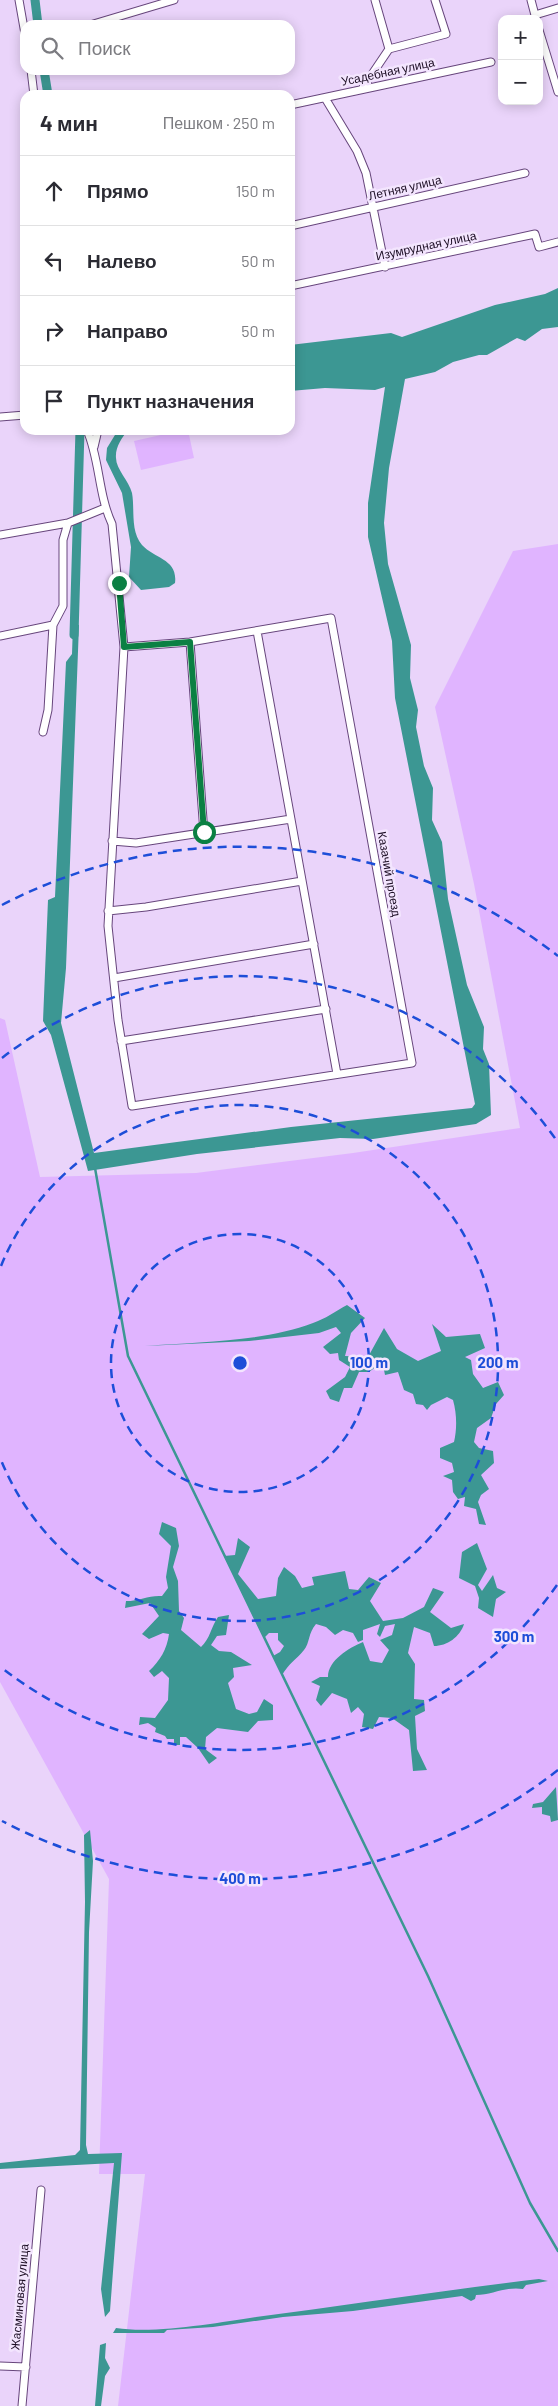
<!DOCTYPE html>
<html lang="ru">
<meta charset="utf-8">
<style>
:root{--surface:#fff;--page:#f2f2f3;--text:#2b2b33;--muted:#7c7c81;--line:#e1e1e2}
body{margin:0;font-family:Barlow,sans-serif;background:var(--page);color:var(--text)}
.controls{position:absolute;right:15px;top:15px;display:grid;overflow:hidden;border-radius:10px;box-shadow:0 2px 12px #0003}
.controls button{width:45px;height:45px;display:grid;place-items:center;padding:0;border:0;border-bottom:1px solid var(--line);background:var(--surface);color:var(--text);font:25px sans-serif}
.stop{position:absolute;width:15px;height:15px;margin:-11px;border:4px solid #0b8043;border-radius:50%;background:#fff}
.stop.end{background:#0b8043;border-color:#fff;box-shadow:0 1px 5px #0008}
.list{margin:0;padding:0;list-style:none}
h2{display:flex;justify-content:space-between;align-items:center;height:65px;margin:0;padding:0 20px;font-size:21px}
h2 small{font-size:16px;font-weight:400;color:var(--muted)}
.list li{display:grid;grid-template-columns:32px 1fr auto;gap:15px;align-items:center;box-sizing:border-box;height:70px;padding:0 20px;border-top:1px solid var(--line)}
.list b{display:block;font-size:19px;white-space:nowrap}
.list em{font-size:16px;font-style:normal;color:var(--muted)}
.icon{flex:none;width:28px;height:28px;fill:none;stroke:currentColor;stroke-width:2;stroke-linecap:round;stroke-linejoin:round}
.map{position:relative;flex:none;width:558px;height:2406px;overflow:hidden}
.search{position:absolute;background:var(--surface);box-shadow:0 2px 12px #0003;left:20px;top:20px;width:275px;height:55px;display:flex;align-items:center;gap:12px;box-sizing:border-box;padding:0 18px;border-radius:15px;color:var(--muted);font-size:19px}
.panel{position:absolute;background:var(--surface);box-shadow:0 2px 12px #0003;left:20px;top:90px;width:275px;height:345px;border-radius:15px}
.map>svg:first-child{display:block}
</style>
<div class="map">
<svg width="558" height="2406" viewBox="0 0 558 2406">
<rect width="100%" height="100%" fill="#ead4fa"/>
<path fill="#e0b4ff" d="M183,430H188L194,458L141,470L134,441Z
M558,544V2406H118L145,2174H99L109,1879L0,1682V1018L5,1020L40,1177L196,1173L353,1153L520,1128L474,884L435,707L513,551Z"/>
<path fill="#3c9793" d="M558,288V327L542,329L525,341L517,338L487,355H479L453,362L435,372L405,379L389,468L384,523L388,564L411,645L410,678L418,710L416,727L424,766L433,788L432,820L442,842L448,899L467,985L484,1027L483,1049L489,1064L491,1115L476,1124L373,1139L340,1138L197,1154L88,1171L51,1035L43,1021L48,900L55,897L66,662L72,654L73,624L79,625L66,968L61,1023L94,1153L291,1127L472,1108L475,1104L395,698L392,641L368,537V503L385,387L375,390L325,388L290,391V345L391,333L402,337L495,305L545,294Z
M118,430H128C122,438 115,447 116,458C116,469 129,481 132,493C135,509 130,531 142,545C155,559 178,559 175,583L169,587L141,590L129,577L131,547L122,493L106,460L107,448Z
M347,1305L365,1318L351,1333L345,1356L368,1357L384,1328L397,1349L418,1361L441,1351L432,1324L446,1337L480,1334L485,1348L465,1357L471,1360L473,1374L483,1388L498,1382L504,1395L496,1404L491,1418L477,1428L474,1442L479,1448L493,1451L494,1463L481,1475L489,1489L481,1495L478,1502L486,1525L479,1524L476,1509L464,1506L465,1497L458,1499L453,1492L452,1480L443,1476L454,1472L452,1463L440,1458V1448L454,1442C457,1429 457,1414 453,1400L447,1397L431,1405L427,1410L423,1405L416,1404L413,1394L404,1390L398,1372L385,1375L384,1370L377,1366L369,1372H359L352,1388H344L339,1402L330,1399L326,1391L345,1377L350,1367L339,1360L338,1353L330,1354L323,1347L341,1333L336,1327L319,1333L249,1341L145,1346C198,1342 263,1342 313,1323C325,1319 336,1311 347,1305Z
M162,1522L176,1528L179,1546L173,1567L178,1581L179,1611L184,1618L181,1630L201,1647C210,1639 211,1627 218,1617L229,1615L226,1635L217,1636L211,1645L219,1651L231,1652L252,1665L233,1668L234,1677L228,1683L236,1709L249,1714L257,1712L264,1699L273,1705V1720L258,1721L248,1732L217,1728L206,1737L205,1749L217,1758L209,1764L198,1748L186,1737H180V1745H174V1739H167L165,1736L155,1732L156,1728L148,1723L139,1725L140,1717L155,1718L168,1700L169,1678L162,1671L154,1677L149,1671C160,1661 167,1649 169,1634L163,1633L149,1639L142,1634L159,1616L150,1603L125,1608L126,1601C140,1601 149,1595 162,1596L168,1588L166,1577L171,1546L159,1534Z
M238,1538L250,1547L238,1574L258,1599L276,1596L278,1578L284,1567L295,1576L302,1588L314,1585L312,1577L345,1571L349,1589L358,1590L369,1577L381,1583L370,1601L383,1621L403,1618L424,1607L433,1588L444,1592L430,1612L451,1628L464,1624C460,1637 447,1646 434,1646L430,1633L414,1627L408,1653L415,1664L414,1699L424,1700L425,1711L415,1716L417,1749L427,1770L413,1771L409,1730L392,1718L379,1717L373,1729L362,1727L364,1714L358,1707L351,1713L347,1699L332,1693L321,1706L316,1700L320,1686L311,1682L320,1677H328C328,1660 349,1648 363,1642L370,1661L382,1663L389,1650L380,1640L392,1635L395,1624L385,1626L380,1637L377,1634L380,1624L363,1630V1640L358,1642L353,1633L343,1630L335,1635L326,1627L316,1624C308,1633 310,1643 304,1650C295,1661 290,1662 282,1675L273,1656L280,1652L284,1646L278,1640V1633H269L264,1638L224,1556L235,1555Z
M477,1543L487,1569L478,1585L482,1591L493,1575L497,1588L506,1592L496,1599L493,1617L478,1608L479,1598L475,1586L459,1578L462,1552Z
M556,1787L558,1820L551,1822L550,1816L542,1814V1807L532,1808L533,1804L543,1802Z
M90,1830L93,1861L89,1932L86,2145L88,2154L122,2153L110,2311L105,2317L101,2289L114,2163L0,2169V2163L75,2155L80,2150L85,1902L84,1835Z
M539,2279L548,2281L526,2285L523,2289C506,2286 492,2295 476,2295L475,2299L471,2301L462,2296L353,2311L283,2317L213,2327L167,2330L164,2333H113L116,2328C155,2334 216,2323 256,2317C350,2305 444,2290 539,2279Z
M106,2343L105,2358L110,2368L105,2376L101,2406H95L100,2345Z"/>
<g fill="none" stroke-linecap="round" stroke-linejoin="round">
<path stroke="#3c9793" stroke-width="2.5" d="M95,1168L128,1356L428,1976L530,2203L558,2251"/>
<path stroke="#3c9793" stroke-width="9" d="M35,0L38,25
M44,70L48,95
M74,635L80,430"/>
<defs>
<path id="minor" d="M19,0L25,34
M375,0L389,49
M531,0L536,19
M535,15L558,8
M90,25L174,0
M539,30L558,92
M31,70L34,95
M362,89L389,49L446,34L435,0
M325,98L357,151L366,173L385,267
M290,105L491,62
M290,226L525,173
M290,286L535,234L539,247L558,242
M0,417L25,415
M87,430C100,460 98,494 112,524L124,647L108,926L118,1020L132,1106L412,1063L331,618L190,642L124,647
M94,447L98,430
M0,535L68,523L105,508
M257,631L337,1074
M0,636L53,625
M190,642L204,833
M43,732L48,710L53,625L63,606V540L68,523
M112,841L136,843L291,819
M108,911L146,907L302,881
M114,978L314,944
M121,1041L326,1009
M0,2366L26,2367
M22,2406L41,2190"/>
</defs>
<use href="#minor" stroke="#67467c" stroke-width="9"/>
<use href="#minor" stroke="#fff" stroke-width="7"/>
</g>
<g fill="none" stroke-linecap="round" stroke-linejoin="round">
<path stroke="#0b8043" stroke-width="6" d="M119,583L124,647L190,642L204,832"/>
</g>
<g fill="none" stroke="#1d4ed8" stroke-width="2.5" stroke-dasharray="9 6">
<circle cx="240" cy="1363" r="129"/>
<path d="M1 1266A258 258 0 1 1 1 1460"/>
<path d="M557 1585A387 387 0 0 1 2 1668M2 1058A387 387 0 0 1 557 1141"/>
<path d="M558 1770A516 516 0 0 1 2 1821M2 905A516 516 0 0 1 558 956"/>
</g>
<g text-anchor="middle" stroke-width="5" stroke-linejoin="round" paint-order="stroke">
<g font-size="12" fill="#1c0e24" stroke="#f3e5fe">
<text transform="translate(388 72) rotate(-12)" y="4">Усадебная улица</text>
<text transform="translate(405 188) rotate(-13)" y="4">Летняя улица</text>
<text transform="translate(426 246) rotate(-12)" y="4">Изумрудная улица</text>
<text transform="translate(389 874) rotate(80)" y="4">Казачий проезд</text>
<text transform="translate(20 2297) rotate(-85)" y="4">Жасминовая улица</text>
</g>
</g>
<circle cx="240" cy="1363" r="8" fill="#1d4ed8" stroke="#f3e5fe" stroke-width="2.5"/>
<g font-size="15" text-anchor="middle" font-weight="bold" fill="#1d4ed8" stroke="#f3e5fe" stroke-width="5" stroke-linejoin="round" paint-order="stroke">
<text x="369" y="1368">100 m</text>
<text x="498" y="1368">200 m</text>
<text x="514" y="1642">300 m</text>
<text x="240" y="1884">400 m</text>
</g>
</svg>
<div class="controls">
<button>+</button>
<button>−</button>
</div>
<div class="stop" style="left:204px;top:832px"></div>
<div class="stop end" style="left:119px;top:583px"></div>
<div class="search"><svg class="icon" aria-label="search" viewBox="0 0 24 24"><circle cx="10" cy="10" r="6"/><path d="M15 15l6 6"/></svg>Поиск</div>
<section class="panel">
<h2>4 мин<small>Пешком · 250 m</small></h2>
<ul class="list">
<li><svg class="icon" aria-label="ahead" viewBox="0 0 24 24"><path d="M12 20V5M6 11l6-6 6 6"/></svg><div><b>Прямо</b></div><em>150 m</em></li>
<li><svg class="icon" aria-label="left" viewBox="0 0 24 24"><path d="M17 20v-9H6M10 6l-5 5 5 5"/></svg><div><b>Налево</b></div><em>50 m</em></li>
<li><svg class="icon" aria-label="right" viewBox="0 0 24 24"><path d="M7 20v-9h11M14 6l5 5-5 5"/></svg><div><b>Направо</b></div><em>50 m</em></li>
<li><svg class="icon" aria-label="arrive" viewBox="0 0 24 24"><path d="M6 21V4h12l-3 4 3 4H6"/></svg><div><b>Пункт назначения</b></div></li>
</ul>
</section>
</div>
